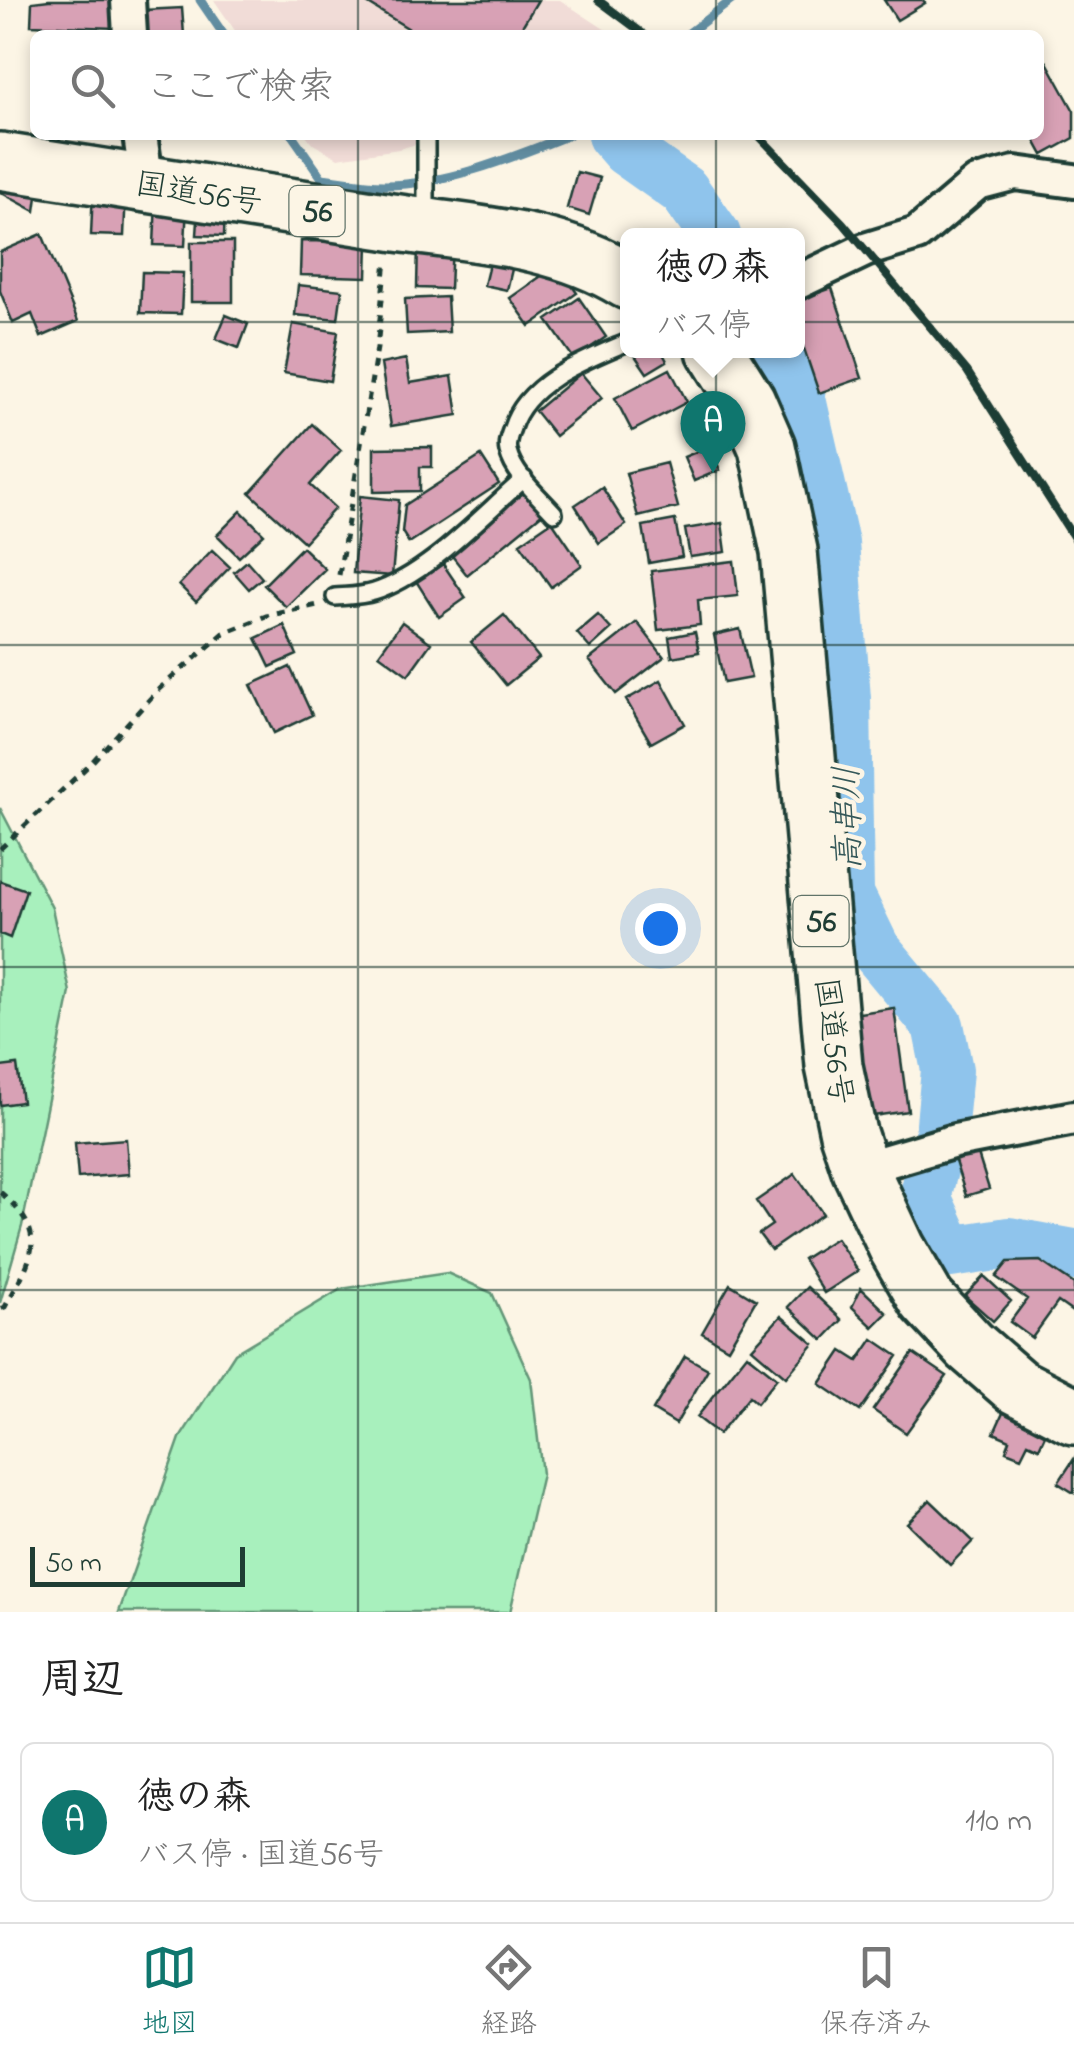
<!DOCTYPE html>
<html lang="ja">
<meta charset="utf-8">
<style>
:root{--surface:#fff;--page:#f6f6f6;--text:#222;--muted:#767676;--line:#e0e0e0;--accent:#0f766e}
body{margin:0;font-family:"Indie Flower","Klee One",sans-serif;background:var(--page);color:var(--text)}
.scale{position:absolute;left:30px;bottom:25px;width:215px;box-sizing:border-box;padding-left:10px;border:5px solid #1f3d34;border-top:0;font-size:28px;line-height:35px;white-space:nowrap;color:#1f3d34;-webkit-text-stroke:8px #fcf5e5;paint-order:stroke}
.you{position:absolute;left:660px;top:928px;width:35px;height:35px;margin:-25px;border:8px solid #fff;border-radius:50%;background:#1a73e8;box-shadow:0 0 0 15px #1a73e833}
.badge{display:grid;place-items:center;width:65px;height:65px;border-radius:50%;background:var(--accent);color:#fff;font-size:32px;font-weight:700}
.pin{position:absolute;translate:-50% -82px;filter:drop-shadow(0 2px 5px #0008)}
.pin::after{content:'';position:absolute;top:52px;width:35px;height:30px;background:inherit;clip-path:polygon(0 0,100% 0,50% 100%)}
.popup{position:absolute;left:620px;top:228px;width:185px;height:130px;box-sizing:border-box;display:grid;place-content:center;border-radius:15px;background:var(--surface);filter:drop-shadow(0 2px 8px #0005);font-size:32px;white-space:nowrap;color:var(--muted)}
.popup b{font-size:38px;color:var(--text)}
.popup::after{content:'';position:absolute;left:50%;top:100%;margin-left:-20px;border:20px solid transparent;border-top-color:var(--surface)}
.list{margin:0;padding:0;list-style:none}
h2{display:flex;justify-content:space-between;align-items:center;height:130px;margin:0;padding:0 40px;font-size:42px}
h2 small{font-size:32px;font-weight:400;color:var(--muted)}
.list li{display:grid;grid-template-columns:65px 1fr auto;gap:30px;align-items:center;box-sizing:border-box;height:160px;margin:0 20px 20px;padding:0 20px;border:2px solid var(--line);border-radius:15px}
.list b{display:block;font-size:38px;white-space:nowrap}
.list p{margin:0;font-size:32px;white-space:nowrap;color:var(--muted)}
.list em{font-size:32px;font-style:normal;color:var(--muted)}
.icon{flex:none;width:55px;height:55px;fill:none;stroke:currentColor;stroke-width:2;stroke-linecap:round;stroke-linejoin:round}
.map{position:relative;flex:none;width:1074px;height:1612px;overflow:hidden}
.search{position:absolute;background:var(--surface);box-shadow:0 5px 15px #0003;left:30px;right:30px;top:30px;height:110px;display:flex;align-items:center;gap:25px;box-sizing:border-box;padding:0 35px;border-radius:15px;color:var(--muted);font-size:38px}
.sheet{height:310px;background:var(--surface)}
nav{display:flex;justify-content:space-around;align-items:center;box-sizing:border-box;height:140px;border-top:2px solid var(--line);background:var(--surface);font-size:28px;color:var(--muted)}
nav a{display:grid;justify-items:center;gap:5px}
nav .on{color:var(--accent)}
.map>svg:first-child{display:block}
</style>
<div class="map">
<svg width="1074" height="1612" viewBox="0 0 1074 1612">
<rect width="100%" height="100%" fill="#fcf5e5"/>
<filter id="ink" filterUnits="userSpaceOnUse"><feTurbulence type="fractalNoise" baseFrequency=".01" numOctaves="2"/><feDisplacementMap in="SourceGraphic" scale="20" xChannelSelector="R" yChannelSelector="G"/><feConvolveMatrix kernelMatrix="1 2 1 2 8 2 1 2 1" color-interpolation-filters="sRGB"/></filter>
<g filter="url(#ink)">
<path fill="#f1dcd7" d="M214,0H560L609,32L607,35H238Z
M306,135H448L399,149L338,158L313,144Z"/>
<path fill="#a8f0bd" stroke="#649678" stroke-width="2.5" d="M0,808L52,908L70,992L22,1226L0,1303Z
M447,1273L492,1293L531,1379L542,1474L510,1612H119L180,1438L235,1353L341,1289Z"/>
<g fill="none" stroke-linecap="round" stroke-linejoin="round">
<path stroke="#628ea2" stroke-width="9" d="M200,0L224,35
M686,35L732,0
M292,135L322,178C342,180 363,185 383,185C443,186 514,157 569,135"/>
<path stroke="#8fc4ec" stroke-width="52" d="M613,135L626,150L684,191L715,235
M778,350L800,399L833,543L845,699L848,894L874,948L938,1025L947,1070L941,1135L925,1197L950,1252L1009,1243L1074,1255"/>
</g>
<path fill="#d8a1b5" stroke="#1f3d34" stroke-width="2.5" d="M49,0H116L115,28L31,25L32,2Z
M362,0H538L517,35H419Z
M884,0H923L925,3L897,20Z
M182,8L184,35H146L144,10Z
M1047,62L1074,111V138L1043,155L1032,135H1039V66Z
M0,171L40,175L35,211L0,192Z
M577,172L600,178L589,215L567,208Z
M93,189L126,191L124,236L91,235Z
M156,201L187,202L185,246L154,245Z
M199,206L225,207L224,236L197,235Z
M42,234L78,321L41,337L32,314L13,323L0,291V252Z
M301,241L368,242L367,277L300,275Z
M191,242H233V302H191Z
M418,242H452L450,289L417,288Z
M490,260L513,265L507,290L484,285Z
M557,265L577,293L530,326L510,298Z
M142,272L183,273L181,314L140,313Z
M298,285L342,290L338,319L295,315Z
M832,288L862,378L819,393L798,331V300Z
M447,297L449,332L407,334L405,299Z
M579,298L606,337L574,359L547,320Z
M226,315L248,324L239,348L216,339Z
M293,324L338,332L330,381L284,373Z
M640,350H661L667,361L647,373L634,354Z
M406,359L410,383L452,376L458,415L391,426L381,364Z
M670,369L687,402L632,431L615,398Z
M581,373L602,398L555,436L535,411Z
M312,424L341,450L310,485L335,508L304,542L250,493Z
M710,446L720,470L694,481L684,457Z
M432,447V467H420V491L374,492V448Z
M481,456L499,484L409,543L402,532L405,505Z
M666,463L678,507L638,517L626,473Z
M602,487L626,525L599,543L575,505Z
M526,490L544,512L467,575L449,552Z
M360,496L399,500L392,576L353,573Z
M241,511L264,534L239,557L217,535Z
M675,520L682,557L649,563L643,526Z
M552,521L582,565L551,587L520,543Z
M722,523L726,552L690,557L685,529Z
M302,547L325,569L286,607L264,585Z
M212,550L230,567L196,602L179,585Z
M247,561L262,578L249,589L234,572Z
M734,561L738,596L698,600L700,625L658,630L651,571Z
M443,564L466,598L439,617L416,581Z
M504,615L539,658L506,685L471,642Z
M598,615L611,629L590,648L577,633Z
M402,622L431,643L408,675L379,654Z
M637,622L664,657L616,694L589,660Z
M284,625L297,655L270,667L256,638Z
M740,629L751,678L724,683L714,635Z
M695,632L699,652L672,657L669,637Z
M290,667L312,715L274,733L251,685Z
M661,680L685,724L651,743L626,700Z
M0,881L26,890L10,938L0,934Z
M894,1008L908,1111L866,1117L852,1014Z
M17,1065L22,1102L0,1105V1067Z
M126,1139L129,1174L78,1178L75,1143Z
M976,1148L989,1189L966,1196L953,1155Z
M795,1174L823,1214L771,1250L759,1234L772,1225L756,1201Z
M836,1238L858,1271L824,1293L803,1259Z
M1040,1261L1074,1284V1313L1058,1302L1032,1338L1010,1322L1027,1299L996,1277L1008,1262Z
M984,1276L1011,1301L993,1321L965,1296Z
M730,1284L756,1300L728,1348L702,1333Z
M807,1287L842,1320L823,1340L788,1307Z
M861,1288L887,1313L873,1327L852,1307Z
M781,1316L814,1344L786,1377L752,1348Z
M873,1339L898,1356L860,1411L820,1384L842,1351L858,1361Z
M913,1353L947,1376L906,1433L873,1410Z
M747,1354L777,1378L757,1403L749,1396L719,1434L697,1417Z
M685,1356L708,1369L676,1424L653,1410Z
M1007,1404L1050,1424L1039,1448L1028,1443L1021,1457L1006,1451L1010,1440L994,1433Z
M1074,1459V1493L1058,1483Z
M930,1500L973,1541L950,1565L907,1523Z"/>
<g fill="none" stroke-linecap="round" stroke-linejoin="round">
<defs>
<path id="lane" d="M426,135V216
M554,513C538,495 514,475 508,451C506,443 509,436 512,428C527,381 586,360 628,342
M335,597C348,596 362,596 374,592C428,575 482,515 524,479"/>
<path id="street" d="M128,0L130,35
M140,135L147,184
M798,282L865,250L917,234L977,183L1015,173L1074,181
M860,1169L955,1141L1074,1118"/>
<path id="highway" d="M0,161C126,180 252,200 378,220C463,234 552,234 628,281
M715,350L747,401L767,447L789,551L834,1066L848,1133L860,1169L897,1248L927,1300L970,1346L1016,1386L1074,1416"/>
</defs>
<use href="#lane" stroke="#1f3d34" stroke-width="22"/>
<use href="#street" stroke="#1f3d34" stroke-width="40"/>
<use href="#highway" stroke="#1f3d34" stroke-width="62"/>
<path stroke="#1f3d34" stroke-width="5" stroke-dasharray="8 8" stroke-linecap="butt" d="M339,575L377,348L386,260
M0,849L91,763L159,689L224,633L266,616L318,605
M0,1192C50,1235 33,1256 5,1307L0,1309"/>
<use href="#lane" stroke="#fcf5e5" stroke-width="15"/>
<use href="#street" stroke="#fcf5e5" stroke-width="32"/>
<use href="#highway" stroke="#fcf5e5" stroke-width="55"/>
<path stroke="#1f3d34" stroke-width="8" d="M598,0L645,35
M758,135L843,223L967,371L1074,538"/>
</g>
</g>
<path fill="none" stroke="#1f3d34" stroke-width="2.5" stroke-opacity="0.55" d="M358,0V35M716,0V35M358,135V1612M716,135V1612M0,322H1074M0,645H1074M0,967H1074M0,1290H1074"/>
<g text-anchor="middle" stroke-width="9" stroke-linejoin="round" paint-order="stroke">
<g fill="#fcf5e5" stroke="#617469" stroke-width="2.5">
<rect x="289.5" y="186" width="55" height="50" rx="8"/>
<rect x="793.5" y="896" width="55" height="50" rx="8"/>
</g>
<g font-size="30" font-weight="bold" fill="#1f3d34">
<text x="317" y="221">56</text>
<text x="821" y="931">56</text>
</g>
<g font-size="32" fill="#1f3d34" stroke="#fcf5e5">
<text transform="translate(199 192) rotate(9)" y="11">国道56号</text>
<text transform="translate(835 1041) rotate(83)" y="11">国道56号</text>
</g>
<g font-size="35" font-style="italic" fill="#355859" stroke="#fcf5e5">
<text transform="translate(846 818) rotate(-91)" y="12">高串川</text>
</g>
</g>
</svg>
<div class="scale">50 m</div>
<div class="you"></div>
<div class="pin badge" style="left:713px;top:473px">A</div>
<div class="popup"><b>徳の森</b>バス停</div>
<div class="search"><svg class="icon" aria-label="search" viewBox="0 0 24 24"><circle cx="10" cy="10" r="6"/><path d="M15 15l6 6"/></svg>ここで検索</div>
</div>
<section class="sheet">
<h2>周辺<small></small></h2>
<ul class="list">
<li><span class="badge">A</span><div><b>徳の森</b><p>バス停 · 国道56号</p></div><em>110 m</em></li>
</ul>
</section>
<nav>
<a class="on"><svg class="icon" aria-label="map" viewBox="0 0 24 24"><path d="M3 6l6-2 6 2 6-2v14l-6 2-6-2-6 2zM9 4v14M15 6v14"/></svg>地図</a>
<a><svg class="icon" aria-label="directions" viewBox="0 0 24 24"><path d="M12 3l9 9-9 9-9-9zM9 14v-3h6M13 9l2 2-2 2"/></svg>経路</a>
<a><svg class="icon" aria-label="saved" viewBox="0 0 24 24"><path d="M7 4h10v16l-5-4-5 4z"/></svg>保存済み</a>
</nav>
